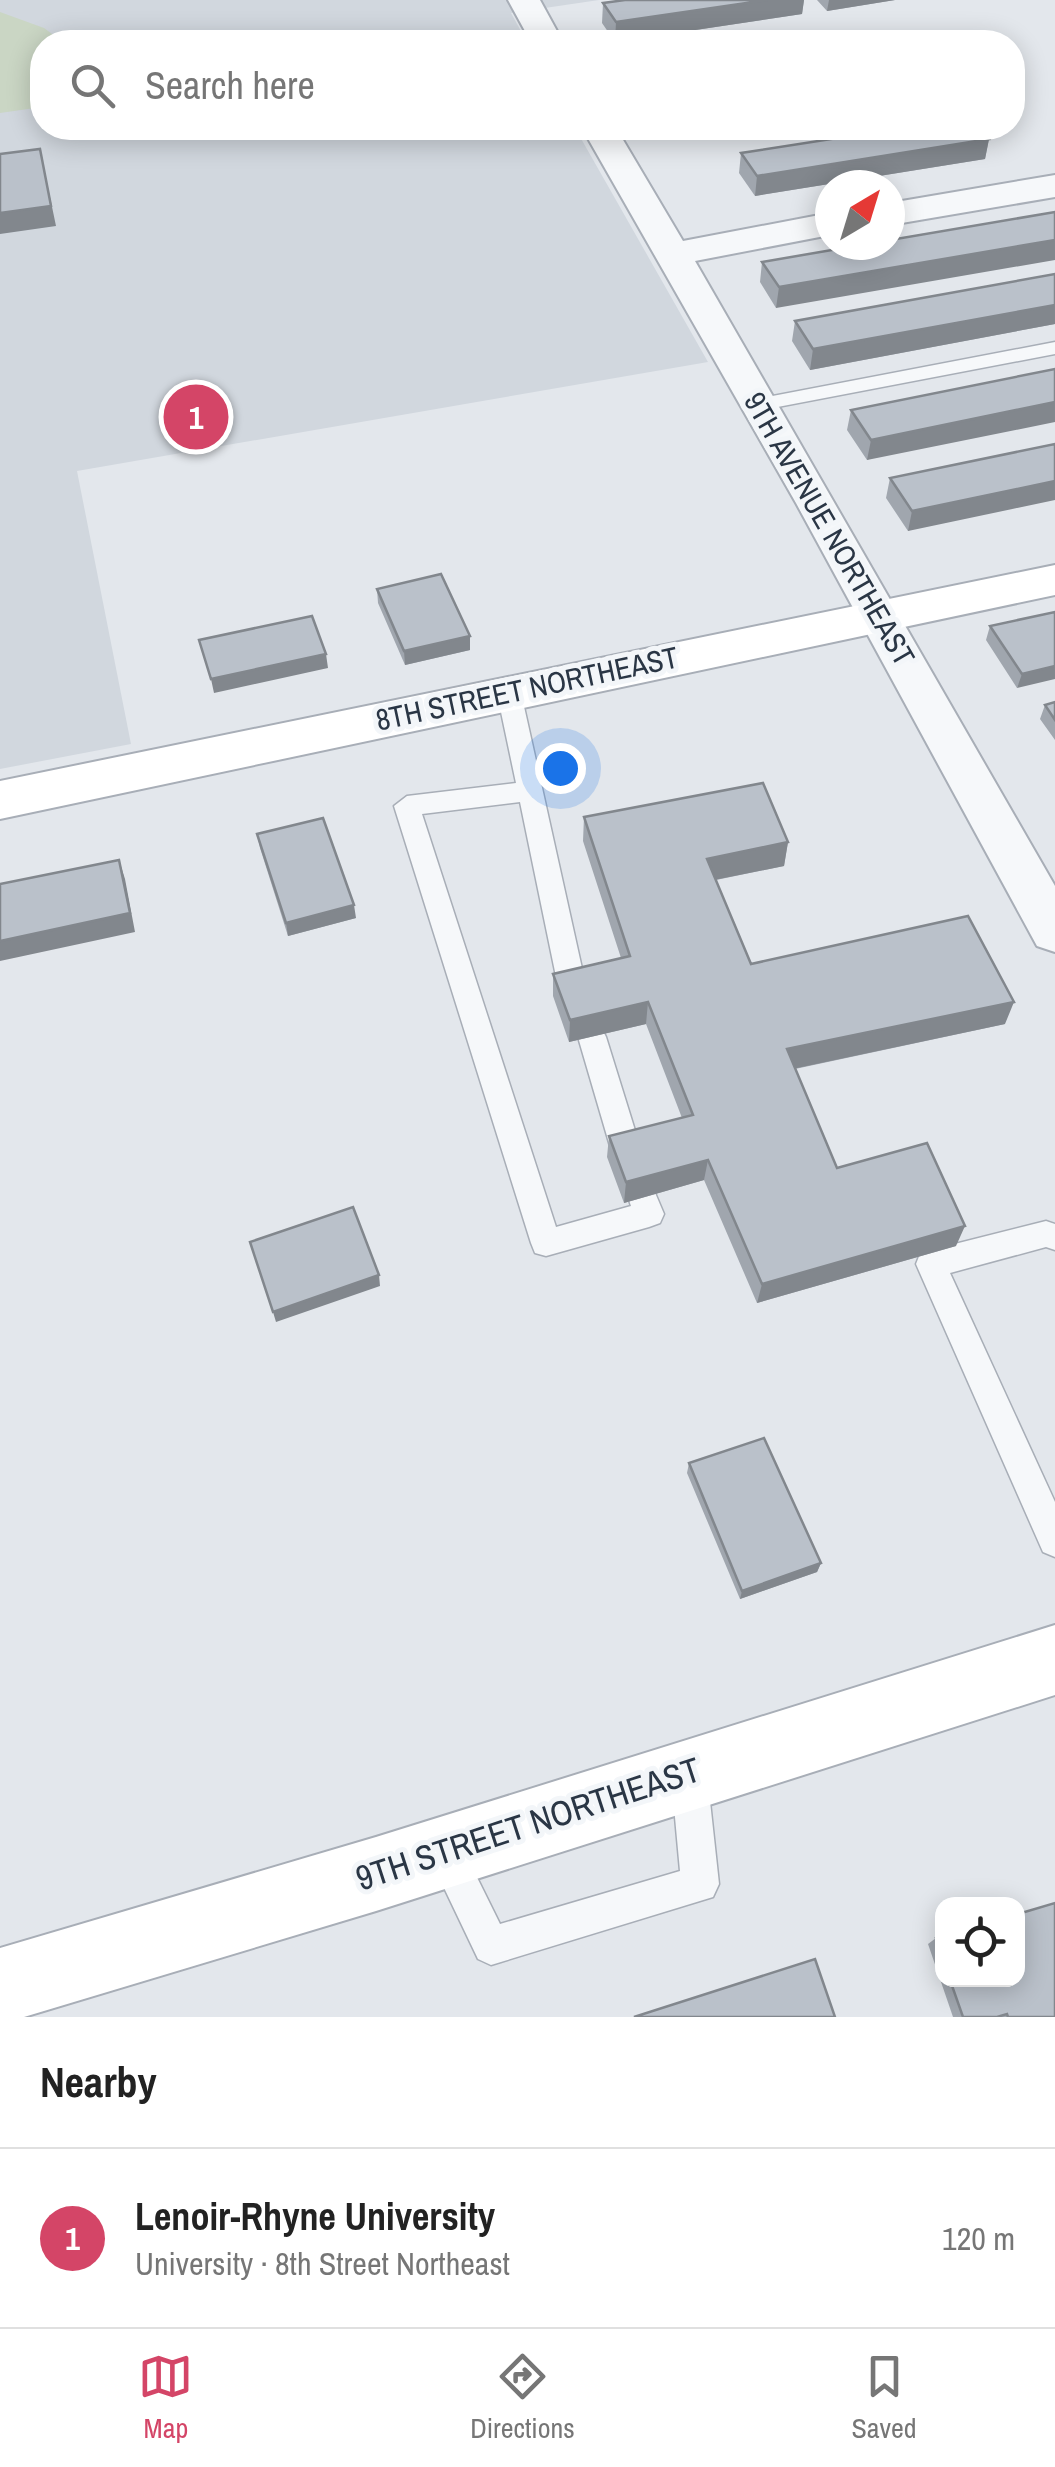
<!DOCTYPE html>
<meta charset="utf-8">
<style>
:root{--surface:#fff;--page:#f2f2f2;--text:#222;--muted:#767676;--line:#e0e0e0;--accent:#d44567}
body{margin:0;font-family:"Archivo Narrow",sans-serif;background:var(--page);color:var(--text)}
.controls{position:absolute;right:30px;bottom:30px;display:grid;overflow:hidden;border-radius:20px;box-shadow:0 5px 25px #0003}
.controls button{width:90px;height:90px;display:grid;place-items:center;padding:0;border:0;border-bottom:2px solid var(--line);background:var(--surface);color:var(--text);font:50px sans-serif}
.compass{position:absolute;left:815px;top:170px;width:90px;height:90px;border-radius:50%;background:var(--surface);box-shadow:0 5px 25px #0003;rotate:38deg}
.you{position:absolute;left:560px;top:768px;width:35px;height:35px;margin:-25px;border:8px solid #fff;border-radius:50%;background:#1a73e8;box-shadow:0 0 0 15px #1a73e833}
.badge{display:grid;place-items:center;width:65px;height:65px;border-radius:50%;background:var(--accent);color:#fff;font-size:32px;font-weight:700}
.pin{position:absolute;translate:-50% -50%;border:5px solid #fff;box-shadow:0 2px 10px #0006}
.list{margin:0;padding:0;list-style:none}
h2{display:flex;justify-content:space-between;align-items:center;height:130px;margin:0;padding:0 40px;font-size:42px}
h2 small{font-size:32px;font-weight:400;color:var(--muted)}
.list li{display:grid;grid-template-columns:65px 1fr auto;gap:30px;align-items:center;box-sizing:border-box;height:180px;padding:0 40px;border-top:2px solid var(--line)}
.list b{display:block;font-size:38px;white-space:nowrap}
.list p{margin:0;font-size:32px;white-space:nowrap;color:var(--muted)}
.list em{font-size:32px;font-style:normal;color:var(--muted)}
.icon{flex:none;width:55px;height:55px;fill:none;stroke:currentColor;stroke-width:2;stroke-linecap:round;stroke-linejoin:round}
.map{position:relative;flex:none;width:1055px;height:2017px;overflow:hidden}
.search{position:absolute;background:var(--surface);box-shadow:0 5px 25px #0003;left:30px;right:30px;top:30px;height:110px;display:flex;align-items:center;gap:25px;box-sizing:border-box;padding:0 35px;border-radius:40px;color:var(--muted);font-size:38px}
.sheet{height:310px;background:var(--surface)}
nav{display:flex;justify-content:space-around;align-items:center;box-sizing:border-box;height:140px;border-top:2px solid var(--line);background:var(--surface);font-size:28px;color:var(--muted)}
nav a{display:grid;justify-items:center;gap:5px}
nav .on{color:var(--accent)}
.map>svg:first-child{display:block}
</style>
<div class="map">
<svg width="1055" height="2017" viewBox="0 0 1055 2017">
<rect width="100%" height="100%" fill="#e3e7ec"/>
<path fill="#d1d7de" d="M0,0H599L511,13L527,42H42V128H575L708,362L77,471L131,744L0,769Z"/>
<path fill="#cad6c4" d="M0,12L44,28L63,42H42V107L0,113Z"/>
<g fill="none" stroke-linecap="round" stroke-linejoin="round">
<defs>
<path id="lane" d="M1055,342V354L757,411L747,405L757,399Z
M509,684L521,693L587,991L583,999H563L559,991L520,802L422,814L556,1227L631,1206L628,1197L633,1188L643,1184L653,1188L664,1214L660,1223L649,1227L546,1256L535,1253L531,1243L394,806L407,796L516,783L497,693Z
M592,1025L602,1029L606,1037L642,1153L637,1162L627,1166L617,1162L612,1153L578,1037L582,1029Z
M1046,1221L1055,1224V1250L1046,1247L950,1273L1055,1502V1557L1043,1552L916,1264L920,1254L931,1250Z
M689,1756L702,1761L707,1774L719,1884L713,1897L491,1965L478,1959L427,1852L432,1839L445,1834L458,1839L500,1924L680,1871L671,1774L676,1761Z"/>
<path id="street" d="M508,0H540L563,42H531Z
M582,128H616L683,241L830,213V235L695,261L1055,886V952L1037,946L796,503Z
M1055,175V197L890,225V203Z"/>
<path id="secondary" d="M1055,565V595L0,819V781Z
M1055,1625V1695L376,1911L24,2017H0V1948L376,1837Z"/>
</defs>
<use href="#lane" stroke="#a8aeb7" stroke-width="3"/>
<use href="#street" stroke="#a8aeb7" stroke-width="4"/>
<use href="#secondary" stroke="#a8aeb7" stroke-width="4"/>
<use href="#lane" fill="#f6f8fa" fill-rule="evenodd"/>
<use href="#street" fill="#f6f8fa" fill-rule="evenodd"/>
<use href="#secondary" fill="#fff" fill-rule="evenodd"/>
</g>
<path fill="#a0a6ae" d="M625,0H804L802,14L615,42L602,23L603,3Z
M817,0H895L827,11Z
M989,139L985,159L755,196L739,173L741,153Z
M861,245L776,308L760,282L762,262Z
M1055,274V324L810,370L792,341L795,321Z
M1055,369L867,460L847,430L851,410Z
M1055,444L908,531L886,498L890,478Z
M377,589L470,650L405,665L378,603Z
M1055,612L1017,688L986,640L990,626Z
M1055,702V740L1040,719L1045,705Z
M584,817L788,842L784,866L716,880L751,964L1005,1024L795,1069L837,1168L956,1246L757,1303L704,1180L624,1203L607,1157L609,1136L682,1118L646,1024L569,1042L553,996V974L621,958L583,841Z
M257,834L356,918L288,936L260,848Z
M689,1463L821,1563L817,1572L740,1599L687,1473Z
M942,1936V1980H1018L1055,2017H953L928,1944L936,1938Z"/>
<path fill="#82878d" d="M767,0H804L802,14L615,42L616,22Z
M829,0H895L827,11Z
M989,139L985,159L755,196L757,176Z
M40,149L56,226L0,234V213Z
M1055,240V260L776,308L779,287Z
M1055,305V324L810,370L813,349Z
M1055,402V422L867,460L871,440Z
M1055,481V500L908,531L912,511Z
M470,636V650L405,665L404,651Z
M326,654L328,668L214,693L211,679Z
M1055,666V679L1017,688L1022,674Z
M788,842L784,866L704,882L707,859Z
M119,860L125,879L135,932L0,961V941Z
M354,905L356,918L288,936L286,923Z
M648,1002L646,1024L569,1042L570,1020Z
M1014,1002L1005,1024L783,1071L787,1049Z
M708,1160L704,1180L624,1203L626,1182Z
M965,1226L956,1246L757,1303L762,1284Z
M379,1275L380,1286L276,1322L273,1312Z
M821,1563L817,1572L740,1599L742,1591Z"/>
<path fill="#bac1ca" stroke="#82878d" stroke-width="2.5" d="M625,0H767L616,22L603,3Z
M902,128H980L989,139L757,176L741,153Z
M40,149L51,206L0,213V154Z
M1055,212V240L779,287L762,262L861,245H890V240Z
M1055,274V305L813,349L795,321Z
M1055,369V402L871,440L851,410Z
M1055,444V481L912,511L890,478Z
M441,574L470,636L404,651L377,589Z
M1055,612V666L1022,674L990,626Z
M312,616L326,654L211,679L199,640Z
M1055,702V720L1045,705Z
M763,783L788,842L707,859L751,964L968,916L1014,1002L787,1049L837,1168L927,1143L965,1226L762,1284L708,1160L626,1182L609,1136L693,1115L648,1002L570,1020L553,974L630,956L584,817Z
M323,818L354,905L286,923L257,834Z
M119,860L130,913L0,941V884Z
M353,1207L379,1275L273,1312L250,1242Z
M764,1438L821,1563L742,1591L689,1463Z
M1055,1903V2017H1008L1007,2014L997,2017H963L950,1980H1018V1914Z
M942,1936V1956L936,1938Z
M815,1959L835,2017H634Z"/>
<g text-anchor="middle" stroke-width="10" stroke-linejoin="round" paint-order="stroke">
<g font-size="30" fill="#2a3645" stroke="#f3f6f9">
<text transform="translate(829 529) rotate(60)" y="10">9TH AVENUE NORTHEAST</text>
<text transform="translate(527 689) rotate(-12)" y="10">8TH STREET NORTHEAST</text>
</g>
<g font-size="35" fill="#2a3645" stroke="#f3f6f9">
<text transform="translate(528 1824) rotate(-18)" y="12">9TH STREET NORTHEAST</text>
</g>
</g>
</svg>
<div class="controls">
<button><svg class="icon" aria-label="locate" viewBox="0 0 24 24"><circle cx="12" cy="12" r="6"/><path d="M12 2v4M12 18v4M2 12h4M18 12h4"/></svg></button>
</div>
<svg class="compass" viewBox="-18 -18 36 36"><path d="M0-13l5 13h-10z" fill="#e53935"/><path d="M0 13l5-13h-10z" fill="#767676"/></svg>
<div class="you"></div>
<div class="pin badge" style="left:196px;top:417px">1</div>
<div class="search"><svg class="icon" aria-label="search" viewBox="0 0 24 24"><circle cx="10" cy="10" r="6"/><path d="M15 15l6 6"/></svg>Search here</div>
</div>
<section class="sheet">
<h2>Nearby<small></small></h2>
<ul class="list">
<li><span class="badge">1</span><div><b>Lenoir-Rhyne University</b><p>University · 8th Street Northeast</p></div><em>120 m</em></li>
</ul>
</section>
<nav>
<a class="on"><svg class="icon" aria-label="map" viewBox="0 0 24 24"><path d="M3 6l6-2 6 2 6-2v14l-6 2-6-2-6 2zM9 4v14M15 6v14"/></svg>Map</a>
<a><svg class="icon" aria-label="directions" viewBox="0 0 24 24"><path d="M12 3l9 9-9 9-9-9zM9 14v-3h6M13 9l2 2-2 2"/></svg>Directions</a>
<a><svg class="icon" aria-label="saved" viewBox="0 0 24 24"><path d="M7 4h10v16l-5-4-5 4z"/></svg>Saved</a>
</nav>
